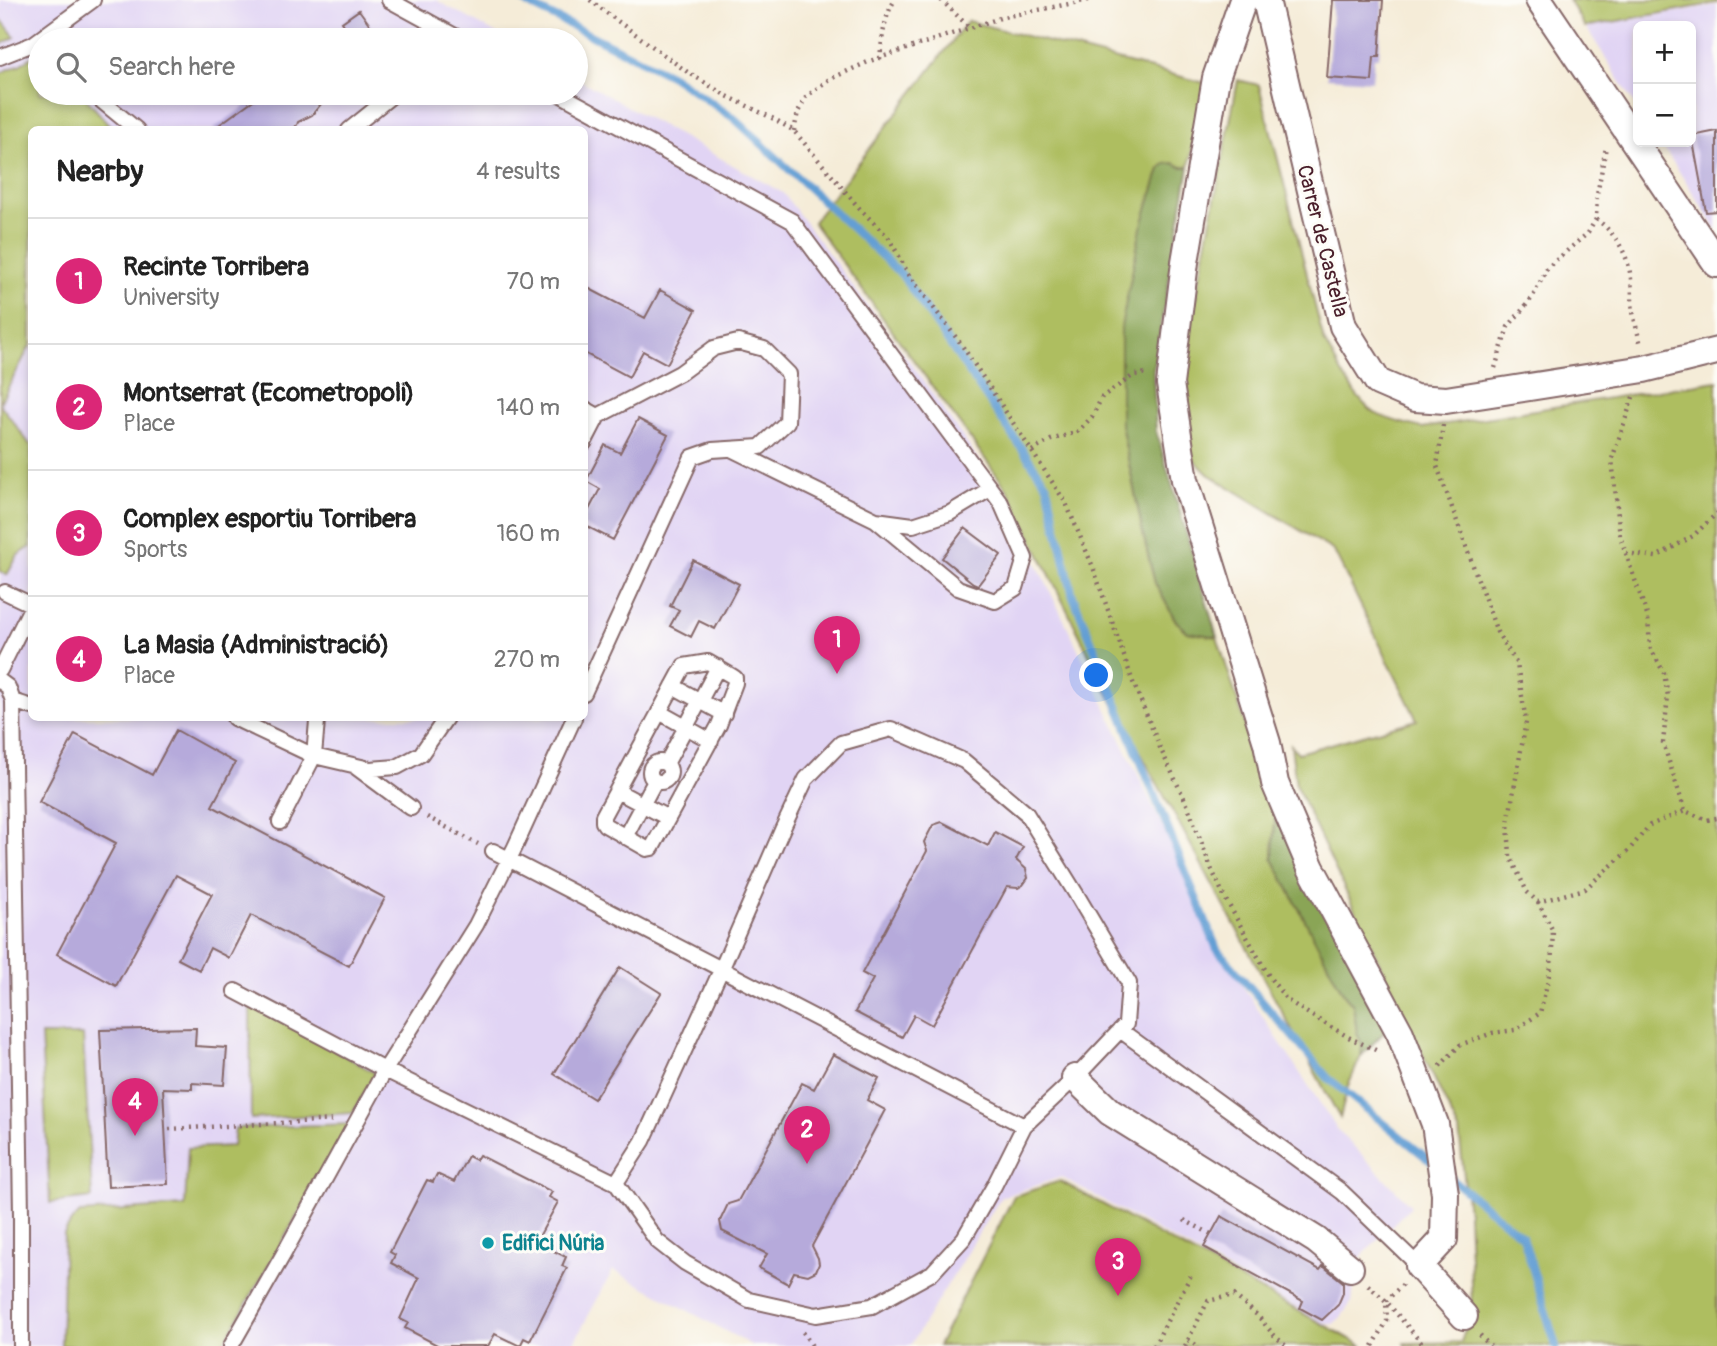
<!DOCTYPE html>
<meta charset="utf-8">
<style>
:root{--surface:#fff;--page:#f6f6f6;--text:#222;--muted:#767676;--line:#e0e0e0;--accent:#db2777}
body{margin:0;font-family:Pangolin,sans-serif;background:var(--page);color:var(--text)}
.controls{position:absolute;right:21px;top:21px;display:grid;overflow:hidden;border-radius:10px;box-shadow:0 4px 10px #0003}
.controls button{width:63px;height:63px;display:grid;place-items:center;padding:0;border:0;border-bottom:2px solid var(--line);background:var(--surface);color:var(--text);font:35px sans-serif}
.you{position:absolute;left:1097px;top:676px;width:24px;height:24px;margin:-18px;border:5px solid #fff;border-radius:50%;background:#1a73e8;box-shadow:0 0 0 10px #1a73e833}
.badge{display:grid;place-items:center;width:46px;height:46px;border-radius:50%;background:var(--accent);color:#fff;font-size:23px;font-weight:700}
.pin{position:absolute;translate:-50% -58px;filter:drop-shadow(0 2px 4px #0008)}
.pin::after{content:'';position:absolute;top:37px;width:24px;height:21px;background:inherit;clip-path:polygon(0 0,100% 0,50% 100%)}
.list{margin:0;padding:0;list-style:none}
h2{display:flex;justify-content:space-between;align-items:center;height:91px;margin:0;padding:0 28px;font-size:30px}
h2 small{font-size:23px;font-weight:400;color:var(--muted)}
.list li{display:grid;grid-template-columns:46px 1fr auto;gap:21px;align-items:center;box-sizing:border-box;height:126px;padding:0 28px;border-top:2px solid var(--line)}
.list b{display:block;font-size:26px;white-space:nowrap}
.list p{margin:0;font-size:23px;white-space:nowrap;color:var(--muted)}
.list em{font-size:23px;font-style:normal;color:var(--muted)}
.icon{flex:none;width:38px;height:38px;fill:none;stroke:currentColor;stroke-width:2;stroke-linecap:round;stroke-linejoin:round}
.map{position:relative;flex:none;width:1717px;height:1346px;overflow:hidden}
.search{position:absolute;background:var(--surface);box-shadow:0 4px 10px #0003;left:28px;top:28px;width:560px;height:77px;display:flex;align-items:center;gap:18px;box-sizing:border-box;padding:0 24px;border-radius:38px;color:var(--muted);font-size:26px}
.panel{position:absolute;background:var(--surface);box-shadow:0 4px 10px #0003;left:28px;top:126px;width:560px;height:595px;border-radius:10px}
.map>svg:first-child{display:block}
</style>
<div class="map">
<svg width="1717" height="1346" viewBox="0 0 1717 1346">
<rect width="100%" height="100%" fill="#fdfcf7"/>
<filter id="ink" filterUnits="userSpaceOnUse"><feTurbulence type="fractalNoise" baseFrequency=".0143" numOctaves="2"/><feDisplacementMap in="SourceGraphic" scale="14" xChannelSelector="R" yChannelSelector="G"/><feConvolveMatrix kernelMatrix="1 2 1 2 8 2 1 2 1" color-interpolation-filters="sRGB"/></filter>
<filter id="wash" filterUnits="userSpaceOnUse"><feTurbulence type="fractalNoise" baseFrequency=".00686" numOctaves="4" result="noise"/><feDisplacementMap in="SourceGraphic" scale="28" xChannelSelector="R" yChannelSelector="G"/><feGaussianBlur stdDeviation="1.57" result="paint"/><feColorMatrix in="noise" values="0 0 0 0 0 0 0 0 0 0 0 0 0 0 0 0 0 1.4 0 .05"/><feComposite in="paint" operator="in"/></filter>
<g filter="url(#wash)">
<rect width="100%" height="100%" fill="#f5ecd8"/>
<path fill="#e1d4f4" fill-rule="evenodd" d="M0,0H436L508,40H40V93H576V78L783,193L916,370L1003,495L1069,630L1226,961L1337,1129L1411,1206L1350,1268L1354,1284L1352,1302L1340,1318L1333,1324H1325L1061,1177L1001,1197L910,1346H753L613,1270L572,1346H253L246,1342L244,1346H0ZM32,130H584V718H32Z
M1717,5V230L1660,142H1691V26H1638V109L1586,27Z"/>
<path fill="#aebe61" stroke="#7c6e46" stroke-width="2" d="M1569,0H1717V3L1585,27Z
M0,18L15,37L0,45Z
M968,21L1205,83L1189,167H1182L1121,424L1144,538L1155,583L1176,621L1188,632L1217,637L1275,817L1273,859L1343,993L1353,1005L1357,1032L1362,1045L1361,1056L1348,1086L1340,1118L1109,695L1009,492L813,222Z
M40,52V93H81L113,129L32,130L31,344L0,403V73L19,65Z
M1238,80L1259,85L1324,341C1337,363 1353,399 1375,413C1389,421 1407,424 1422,428L1717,381V1346H1405L1404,1343L1461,1342L1472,1306L1468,1213L1459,1131L1296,786L1291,745L1298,753L1417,720L1334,551L1208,474L1194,460L1187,440V343Z
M0,404L31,446V547L18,555L7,575L0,571Z
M250,1002L375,1073L353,1113L251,1119Z
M41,1035H83L92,1198L50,1203Z
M350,1124L222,1346H61L64,1234L71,1222L80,1213L185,1206L188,1148L233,1146L235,1128Z
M1060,1181L1363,1346H938L1014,1196Z"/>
<path fill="#8aa557" stroke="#6a6241" stroke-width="2" d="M1173,163L1182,167H1189L1153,371L1156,431L1217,637L1188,632L1176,621L1155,583L1144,538L1121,424V327L1141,228L1160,169L1165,164Z
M1275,817L1392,1024L1361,1056L1362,1045L1357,1032L1353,1005L1343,993L1273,859Z"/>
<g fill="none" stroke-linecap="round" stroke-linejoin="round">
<path stroke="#639fd4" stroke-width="8" d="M520,0L672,76L735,119L901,274L1047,485L1073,596L1217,949L1328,1078L1433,1163
M1448,1176L1523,1237L1556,1346"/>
</g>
<g id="blocks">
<path fill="#b6aadb" d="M1333,0H1383L1379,57H1374L1372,81L1327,78Z
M359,10L381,40H355L342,22Z
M263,93H330L312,115L298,122L297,125L290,130H212Z
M1717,131V211L1706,212L1692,136Z
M584,286L645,318L660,290L696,310L667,364L643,351L629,377L584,353Z
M638,419L668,435L613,540L584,525V519L600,489L586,481L605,445L620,453Z
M965,528L1001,555L978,585L973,583L942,558Z
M693,560L739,584L715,629L699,621L691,637L670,626L679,610L670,606Z
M176,730L235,763L212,806L385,898L349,966L251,915L229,958L210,948L199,970L178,959L212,894L176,875L116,986L57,954L116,843L39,802L75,734L152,775Z
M942,822L988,846L995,832L1023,847L1016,860L1026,869L1028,878L1023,885L1018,888L1007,887L932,1025L914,1015L902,1037L855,1012L873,979L862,973L927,851L924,842L933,825Z
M620,967L661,993L594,1099L554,1074Z
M196,1028L195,1046L227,1048L224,1085L192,1083V1089L163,1088L168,1184L108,1187L100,1030Z
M833,1054L879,1078L867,1100L885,1110L812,1246L818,1258L819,1264L816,1271L808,1275L794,1272L788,1284L759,1268L767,1254L722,1231L720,1221L728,1204L738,1201L802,1083L814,1089Z
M479,1155L552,1192L549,1197L558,1202L536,1242L566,1257L562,1266L567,1268L530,1341L524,1338L520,1346L495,1334L488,1346H439L405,1328L408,1323L400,1319L419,1278L391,1263L395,1255L390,1252L427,1180L433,1182L437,1174L454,1182L468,1156L476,1160Z
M1221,1216L1320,1270L1323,1266L1343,1282V1293L1338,1305L1322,1320L1300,1308L1303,1301L1204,1247Z"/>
</g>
</g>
<g filter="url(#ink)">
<use href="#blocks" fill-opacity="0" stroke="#866768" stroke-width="2"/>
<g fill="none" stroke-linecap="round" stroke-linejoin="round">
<defs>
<path id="service" d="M389,0L462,40
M0,57L33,44L93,0
M92,93L137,130
M558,93L792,221L1001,503L1025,558L1016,588L995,601L958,588L876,520
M349,130L395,93
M584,408L598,416
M584,443L598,416L680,373L714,348L738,342L764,349L789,374L787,422L760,447L712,450L692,457L584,693
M733,450L876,520L913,525L950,513L990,489
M5,592L32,605
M708,662L732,676L735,678V683L719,725L652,848L647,849L605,825L603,822V816L684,666Z
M0,670L32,606
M0,681L8,687L13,701L21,1215V1346
M673,686L724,714
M13,701L32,707
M659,712L711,741
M234,718L314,756L370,769L397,767L421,754L446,718
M650 772a10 10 0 1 1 20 0a10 10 0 1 1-20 0Z
M666,764L718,667
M357,768L411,808
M617,791L668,818
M280,822L314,756L317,721L319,718
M625,837L655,781
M493,851L1024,1126
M235,991L385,1070L616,1183L657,1241L685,1263L749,1300L816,1315L872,1306L932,1273L964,1238L994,1186L1024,1126L1075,1078L1126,1024L1129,983L1078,897L1026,813L964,761L891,729L841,743L806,779L782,830L721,970L643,1141L616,1183
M1120,1030L1342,1192L1419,1266
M231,1346L283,1255L385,1070L476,925L515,847L574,718"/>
<path id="minor" d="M1243,0L1216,78L1185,262L1170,384L1185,480L1267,743L1275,783L1311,868L1400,1033L1435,1124L1445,1194L1444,1239L1419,1266L1464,1316
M1266,0L1343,326L1378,382L1415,398L1446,400L1644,369L1717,351
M1539,0L1717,264
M1075,1078L1110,1112L1316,1240L1350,1268"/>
</defs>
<use href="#service" stroke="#866768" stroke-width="18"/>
<use href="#minor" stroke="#866768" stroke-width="30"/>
<path stroke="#866768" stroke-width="4.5" stroke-dasharray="2 5" stroke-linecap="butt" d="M590,0L608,14L686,71L725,95L776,120L794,131L860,209L889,238L909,275L961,344L1066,503L1093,567L1133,682L1161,750L1187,804L1211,868L1225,898L1270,978L1287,1000L1312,1016L1352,1039L1380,1052
M941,0L969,27
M880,59C882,39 884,16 895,0
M794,131L798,112L806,97L828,80L870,61L1003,17L1089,0
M1596,219C1612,230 1625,249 1629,268C1633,283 1631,298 1633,312C1635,323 1638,334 1641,345
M1495,368L1508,327L1532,298L1548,267L1588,233L1596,219L1597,195L1606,147
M1633,397L1612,459L1620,536L1648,618L1650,647L1664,673L1668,696L1663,743L1685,811
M1443,425L1437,466L1497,632L1517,664L1526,722L1508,823L1510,856L1527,892L1538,902L1585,889L1629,850L1650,825L1685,811L1707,820L1717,818
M1032,451L1051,440L1077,432L1092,417L1102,397L1134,375L1147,373
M1626,553L1656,557L1693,536L1717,513
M427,817L478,844
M1440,1066L1460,1045L1492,1033L1515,1030L1540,1013L1551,967L1553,931L1538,902
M169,1129L336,1120
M1184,1220L1211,1234
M1368,1285L1386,1301L1424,1346
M803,1332L812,1346
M1480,1335L1490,1346
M1188,1340L1198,1346
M1154,1346L1191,1275
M1185,1346L1208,1301L1234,1295L1257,1315L1274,1335L1286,1346
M1373,1346L1387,1321L1386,1301L1403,1284"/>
<use href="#service" stroke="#fff" stroke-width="14"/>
<use href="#minor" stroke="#fff" stroke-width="26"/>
</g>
</g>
<circle fill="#0f9aa8" stroke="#fdfcf7" stroke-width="2.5" cx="488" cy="1243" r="7"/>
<g text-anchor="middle" stroke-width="6" stroke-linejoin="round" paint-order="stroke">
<g font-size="21" fill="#4a1f2b" stroke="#fdfcf7">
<text transform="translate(1323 241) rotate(76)" y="7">Carrer de Castella</text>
</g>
<g font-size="21" font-weight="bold" fill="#0d838f" stroke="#fdfcf7" text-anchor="start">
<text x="502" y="1250">Edifici Núria</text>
</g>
</g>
</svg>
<div class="controls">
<button>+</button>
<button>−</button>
</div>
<div class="you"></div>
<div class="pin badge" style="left:837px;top:674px">1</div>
<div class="pin badge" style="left:807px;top:1164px">2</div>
<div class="pin badge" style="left:1118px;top:1296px">3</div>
<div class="pin badge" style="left:135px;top:1136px">4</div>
<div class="search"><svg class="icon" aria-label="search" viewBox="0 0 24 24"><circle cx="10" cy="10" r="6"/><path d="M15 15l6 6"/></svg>Search here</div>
<section class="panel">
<h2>Nearby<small>4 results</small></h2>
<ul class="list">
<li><span class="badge">1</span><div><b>Recinte Torribera</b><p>University</p></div><em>70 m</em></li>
<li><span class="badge">2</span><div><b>Montserrat (Ecometropoli)</b><p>Place</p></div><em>140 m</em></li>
<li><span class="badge">3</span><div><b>Complex esportiu Torribera</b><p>Sports</p></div><em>160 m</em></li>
<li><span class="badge">4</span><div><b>La Masia (Administració)</b><p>Place</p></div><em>270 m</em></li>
</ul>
</section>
</div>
